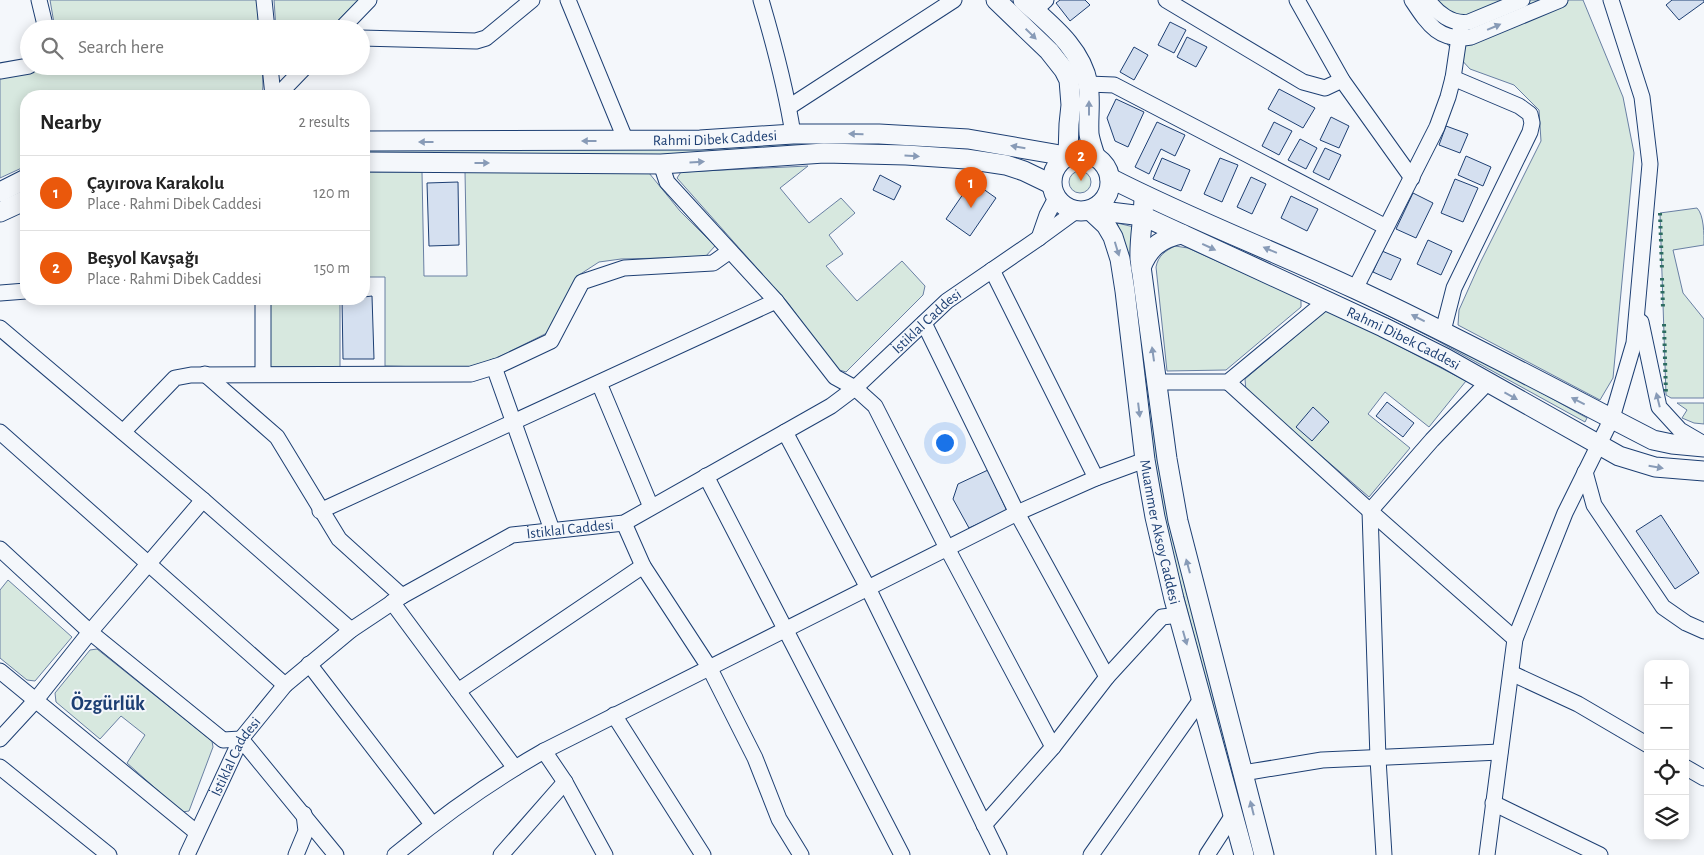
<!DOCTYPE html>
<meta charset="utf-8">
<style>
:root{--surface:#fff;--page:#f2f2f2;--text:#222;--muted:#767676;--line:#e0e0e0;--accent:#ea580c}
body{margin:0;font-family:"Alegreya Sans",sans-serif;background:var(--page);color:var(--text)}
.controls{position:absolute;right:15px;bottom:15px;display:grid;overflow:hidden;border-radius:10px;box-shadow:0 2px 12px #0003}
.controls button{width:45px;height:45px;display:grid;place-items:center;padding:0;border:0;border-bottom:1px solid var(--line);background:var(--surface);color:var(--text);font:25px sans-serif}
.you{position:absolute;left:944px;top:442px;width:18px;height:18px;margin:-12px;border:4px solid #fff;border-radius:50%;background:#1a73e8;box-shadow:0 0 0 8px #1a73e833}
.badge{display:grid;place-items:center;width:32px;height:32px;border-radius:50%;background:var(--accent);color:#fff;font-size:16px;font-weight:700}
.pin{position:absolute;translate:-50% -41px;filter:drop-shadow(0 1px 2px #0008)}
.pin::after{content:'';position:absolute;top:26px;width:18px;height:15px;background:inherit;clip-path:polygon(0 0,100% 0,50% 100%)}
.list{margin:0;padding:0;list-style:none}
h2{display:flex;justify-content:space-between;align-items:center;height:65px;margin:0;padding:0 20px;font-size:21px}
h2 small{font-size:16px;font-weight:400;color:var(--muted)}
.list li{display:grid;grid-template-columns:32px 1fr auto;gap:15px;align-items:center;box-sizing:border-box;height:75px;padding:0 20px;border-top:1px solid var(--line)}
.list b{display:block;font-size:19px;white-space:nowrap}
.list p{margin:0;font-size:16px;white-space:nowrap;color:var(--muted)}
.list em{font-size:16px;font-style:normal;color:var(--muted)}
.icon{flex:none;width:28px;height:28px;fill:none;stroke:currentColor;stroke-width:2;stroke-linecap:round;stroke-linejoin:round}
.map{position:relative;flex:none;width:1704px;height:855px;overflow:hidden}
.search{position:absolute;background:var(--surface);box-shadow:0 2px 12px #0003;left:20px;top:20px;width:350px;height:55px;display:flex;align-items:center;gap:12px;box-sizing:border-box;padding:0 18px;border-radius:28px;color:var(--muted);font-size:19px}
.panel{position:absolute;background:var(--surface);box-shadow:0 2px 12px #0003;left:20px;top:90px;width:350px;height:215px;border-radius:20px}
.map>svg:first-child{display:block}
</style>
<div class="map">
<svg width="1704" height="855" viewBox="0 0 1704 855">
<rect width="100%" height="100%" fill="#f4f7fb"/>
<path fill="#d7e8df" stroke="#687fa3" d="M50,0H257L259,29H55Z
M274,0H358L330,29H276Z
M1419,0H1583L1623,97L1634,153L1613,378L1600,400L1458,325L1459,310L1480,263L1541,141L1539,110L1514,85L1470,69L1447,44Z
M59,66H262L263,86L262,96H26V166L0,178V78Z
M883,142L956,146V151L646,155L534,154L364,155V149Z
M808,166L780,188L809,223L841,198L855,213L829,235L843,254L826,266L857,301L902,261L925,286L923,295L846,372L836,369L788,303L677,178L681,172Z
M1069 182a11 11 0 1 1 22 0a11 11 0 1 1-22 0Z
M364,172H422L424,276H467L465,172L649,173L680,211L715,246L705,257L621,259L599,262L579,275L549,332L495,359L465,368L385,366V277H364Z
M1697,208C1704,215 1704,234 1704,245L1673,250L1683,293L1704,319V398H1671L1666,395L1660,213Z
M1162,209L1437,335L1587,418L1585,422L1436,340L1347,295L1186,224L1160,215Z
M1117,223L1134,227L1149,391L1164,496L1257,855H1251L1162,513L1123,242Z
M1175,246L1188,248L1301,299V307L1226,370L1167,371L1156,267C1158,256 1165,251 1175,246Z
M270,299H340V367H270Z
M1328,309L1466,381L1429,427L1385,392L1368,414L1410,448L1369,497L1246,391L1245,379Z
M1677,403H1704V424L1694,423L1682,418L1687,410Z
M8,580L72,637L35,681L27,680L0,658V590Z
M97,649L212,741L213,747L189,811L182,812L127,763L145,735L121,716L100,739L56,702L55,693L90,650Z"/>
<path fill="#d5e0f0" stroke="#1d3f73" d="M1060,0H1085L1090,5L1070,21L1056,3Z
M1672,0H1704V2L1679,20L1666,5Z
M1170,22L1186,30L1174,53L1158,45Z
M1187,37L1207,47L1196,67L1177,57Z
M1134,47L1148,55L1134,80L1120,72Z
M1279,89L1315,108L1303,128L1268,109Z
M1116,99L1144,112L1128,147L1115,141L1107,118Z
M1331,117L1349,126L1339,148L1320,140Z
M1157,122L1185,135L1175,156L1161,149L1149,174L1135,167Z
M1274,122L1292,131L1279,155L1262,146Z
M1446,126L1468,134L1460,153L1439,145Z
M1300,139L1317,148L1306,169L1288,160Z
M1325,148L1341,155L1329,180L1313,172Z
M1466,156L1491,167L1483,186L1458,175Z
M1162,158L1190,170L1181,191L1153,179Z
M1220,158L1238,165L1222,202L1204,194Z
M880,175L901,186L894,200L873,190Z
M1251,177L1266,184L1252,214L1237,207Z
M1455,179L1478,188L1463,222L1441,213Z
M972,181L996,198L970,236L946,219Z
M458,182L459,245L429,246L427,183Z
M1413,193L1433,203L1416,238L1396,229Z
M1291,196L1318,209L1307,231L1281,218Z
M1428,240L1452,251L1441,275L1417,264Z
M1382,251L1401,259L1391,280L1373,272Z
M372,296L374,359H343L342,299H364V297Z
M1387,402L1414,423L1403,437L1376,416Z
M1313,407L1329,422L1312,441L1296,427Z
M988,470L1007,511L969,528L953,499L958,484Z
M1661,515L1699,573L1675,589L1636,531Z"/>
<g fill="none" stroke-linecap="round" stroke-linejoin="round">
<defs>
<g id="minor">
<path d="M39,0L46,29"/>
<path d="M264,0L267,29"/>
<path d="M568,0L626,141"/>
<path d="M761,0C774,44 786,89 793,134"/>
<path d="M1166,0L1303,82L1325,88L1342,80"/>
<path d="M1297,0L1342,80L1412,178"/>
<path d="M1412,0C1428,24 1439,42 1471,37L1560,0"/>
<path d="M1428,0C1437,13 1452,25 1469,22L1522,0"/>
<path d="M1035,10L1046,0"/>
<path d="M341,29L369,0"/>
<path d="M361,38L476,41L486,38L532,0"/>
<path d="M270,66L273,96"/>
<path d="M0,71L29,66"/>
<path d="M1088,84L1114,85L1386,227"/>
<path d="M277,96L306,66"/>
<path d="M789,107L954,0"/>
<path d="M661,164L667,182L776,301L835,377L855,388L875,406L947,548L1053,747"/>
<path d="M1039,238L1047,215L1056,198"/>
<path d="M992,270L1096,478"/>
<path d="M1355,289L1437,127L1448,97L1453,78L1461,24"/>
<path d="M0,293L26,291"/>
<path d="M263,299V374"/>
<path d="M1641,322L1659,407L1680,430L1704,444"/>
<path d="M924,323L1017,513L1107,677"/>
<path d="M0,328L203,500L351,630"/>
<path d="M1443,331L1454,288L1530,132L1532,123L1530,114L1519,106L1453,78"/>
<path d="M494,367L552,530"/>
<path d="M205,374L277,437L339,539L402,596"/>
<path d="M1157,382H1228L1326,301"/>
<path d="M1228,382L1370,511L1515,639"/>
<path d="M599,383L651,507"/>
<path d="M0,432L285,685"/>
<path d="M123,432L175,378L191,375L471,374L500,365L551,341L582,282L624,268L713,263L730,251"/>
<path d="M785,432L868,588L999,855"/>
<path d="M1585,472L1594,505L1663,607L1686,623L1704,631"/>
<path d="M706,476L902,855"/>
<path d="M320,511L776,301"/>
<path d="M624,523L643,566L709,667L755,758L779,819L801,855"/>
<path d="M0,549L90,632L223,740L241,739L336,855"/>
<path d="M392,602L515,768"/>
<path d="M309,664L432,824"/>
<path d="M0,671L196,832"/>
<path d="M1511,673L1578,704L1648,745"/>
<path d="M458,691L643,566"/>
<path d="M614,715L703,855"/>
<path d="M0,739L35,701L90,632L203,500"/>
<path d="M544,751L565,782L605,855"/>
<path d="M0,767L109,855"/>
<path d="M1685,767L1704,778"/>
<path d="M1243,773L1322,760L1500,752"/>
<path d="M1493,803L1600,855"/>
<path d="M984,825L1053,747L1107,677L1162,617L1179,615"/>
<path id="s1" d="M187,855L241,739L285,685L351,630L402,596L512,535L624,523L831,406L855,388L947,301L1039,238L1076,211"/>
<path d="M296,855L306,831L304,814"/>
<path d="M395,855C442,816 491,781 544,751L1017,513L1096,478L1145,460"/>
<path d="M501,855L565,782"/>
<path d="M1091,855L1202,698"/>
<path d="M1207,855L1233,815"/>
<path d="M1384,855L1378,759L1370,511L1432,440L1488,382"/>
<path d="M1487,855L1515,639L1565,513L1612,418L1634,343L1650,164L1642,97L1611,0"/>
</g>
<g id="major">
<path d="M996,0L1049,51L1064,70L1069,80L1071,105L1069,124L1068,155"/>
<path d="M1023,0C1049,24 1081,47 1088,84C1091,100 1088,117 1089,134C1090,141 1093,149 1095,156"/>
<path id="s2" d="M364,141L700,140L793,134H879L968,139L1066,156"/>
<circle cx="1081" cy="182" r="29"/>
<path d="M364,162L661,164L824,153L906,155L966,159L1006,165L1024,171L1051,184"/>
<path d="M1110,178C1190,219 1274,251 1355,289C1456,336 1554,389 1653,440L1672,444L1704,447"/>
<path d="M0,192L26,179"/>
<path d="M1144,196C1144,217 1139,238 1140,259L1167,459L1178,521L1264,855"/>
<path id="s3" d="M1099,205L1110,212L1143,216L1383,327L1445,358L1619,456L1655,467L1704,471"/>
<path id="s4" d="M1090,210L1106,225L1113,237L1120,259L1125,291L1145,460L1155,517L1174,599L1244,855"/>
<path d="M0,212L26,200"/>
<path d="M1141,268C1148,248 1161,238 1182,234"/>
</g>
</defs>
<use href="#minor" stroke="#1d3f73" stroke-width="17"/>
<use href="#major" stroke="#1d3f73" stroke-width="21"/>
<use href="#minor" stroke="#f4f7fb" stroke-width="15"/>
<use href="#major" stroke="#f4f7fb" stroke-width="19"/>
<path stroke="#2c6c60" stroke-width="4" stroke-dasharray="2.5 4" stroke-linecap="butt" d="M1660,213L1662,270
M1662,278L1663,308
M1664,324L1666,395"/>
</g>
<defs><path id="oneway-solid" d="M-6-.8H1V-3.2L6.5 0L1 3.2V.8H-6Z" transform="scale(1.25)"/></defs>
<g fill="#889bb7">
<use href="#oneway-solid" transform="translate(1494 27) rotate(-23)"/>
<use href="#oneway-solid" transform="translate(1031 34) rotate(44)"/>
<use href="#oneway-solid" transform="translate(1089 108) rotate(-90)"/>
<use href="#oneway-solid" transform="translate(856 134) rotate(-179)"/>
<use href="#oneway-solid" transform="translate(589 141) rotate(180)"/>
<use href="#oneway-solid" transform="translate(426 142) rotate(-180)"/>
<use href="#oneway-solid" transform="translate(1018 147) rotate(-170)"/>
<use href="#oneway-solid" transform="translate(912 156) rotate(3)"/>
<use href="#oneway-solid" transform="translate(697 162) rotate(-3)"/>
<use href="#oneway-solid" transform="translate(482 163)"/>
<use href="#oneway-solid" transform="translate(1209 247) rotate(25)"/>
<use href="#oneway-solid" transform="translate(1117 249) rotate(73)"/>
<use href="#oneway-solid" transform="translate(1270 250) rotate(-157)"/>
<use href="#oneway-solid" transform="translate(1418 318) rotate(-153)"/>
<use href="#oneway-solid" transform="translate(1153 354) rotate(-98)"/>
<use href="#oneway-solid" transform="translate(1511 396) rotate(29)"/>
<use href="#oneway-solid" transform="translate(1658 400) rotate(-104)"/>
<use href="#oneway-solid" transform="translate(1578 401) rotate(-153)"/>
<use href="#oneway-solid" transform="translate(1139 410) rotate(83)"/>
<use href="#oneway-solid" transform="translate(1656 467) rotate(10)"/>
<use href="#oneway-solid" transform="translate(1188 566) rotate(-105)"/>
<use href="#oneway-solid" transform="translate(1185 638) rotate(74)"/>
<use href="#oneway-solid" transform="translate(1252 808) rotate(-104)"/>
</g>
<g text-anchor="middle" stroke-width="4" stroke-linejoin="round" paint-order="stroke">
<g font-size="15" fill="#1d3f73" stroke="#f4f7fb">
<text dy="5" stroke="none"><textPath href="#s2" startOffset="351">Rahmi Dibek Caddesi</textPath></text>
<text dy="5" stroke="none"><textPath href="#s1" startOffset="949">İstiklal Caddesi</textPath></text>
<text dy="5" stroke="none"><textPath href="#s3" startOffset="334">Rahmi Dibek Caddesi</textPath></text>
<text dy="5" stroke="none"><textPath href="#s1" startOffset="529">İstiklal Caddesi</textPath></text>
<text dy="5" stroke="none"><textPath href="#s4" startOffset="335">Muammer Aksoy Caddesi</textPath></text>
<text dy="5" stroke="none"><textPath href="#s1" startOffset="110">İstiklal Caddesi</textPath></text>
</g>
<g font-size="20" font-weight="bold" fill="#1d3f73" stroke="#f4f7fb">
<text x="108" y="710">Özgürlük</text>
</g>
</g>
</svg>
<div class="controls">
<button>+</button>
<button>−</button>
<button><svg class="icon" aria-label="locate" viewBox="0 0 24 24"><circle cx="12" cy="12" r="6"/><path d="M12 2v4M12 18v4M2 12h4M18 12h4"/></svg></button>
<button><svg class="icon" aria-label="layers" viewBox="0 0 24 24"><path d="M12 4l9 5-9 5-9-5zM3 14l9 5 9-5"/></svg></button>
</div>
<div class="you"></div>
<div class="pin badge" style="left:971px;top:208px">1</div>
<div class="pin badge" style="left:1081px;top:181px">2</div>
<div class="search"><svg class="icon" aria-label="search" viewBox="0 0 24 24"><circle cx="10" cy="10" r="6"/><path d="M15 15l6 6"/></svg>Search here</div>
<section class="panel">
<h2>Nearby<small>2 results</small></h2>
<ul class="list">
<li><span class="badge">1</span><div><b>Çayırova Karakolu</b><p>Place · Rahmi Dibek Caddesi</p></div><em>120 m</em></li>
<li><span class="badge">2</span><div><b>Beşyol Kavşağı</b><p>Place · Rahmi Dibek Caddesi</p></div><em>150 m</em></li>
</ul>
</section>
</div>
